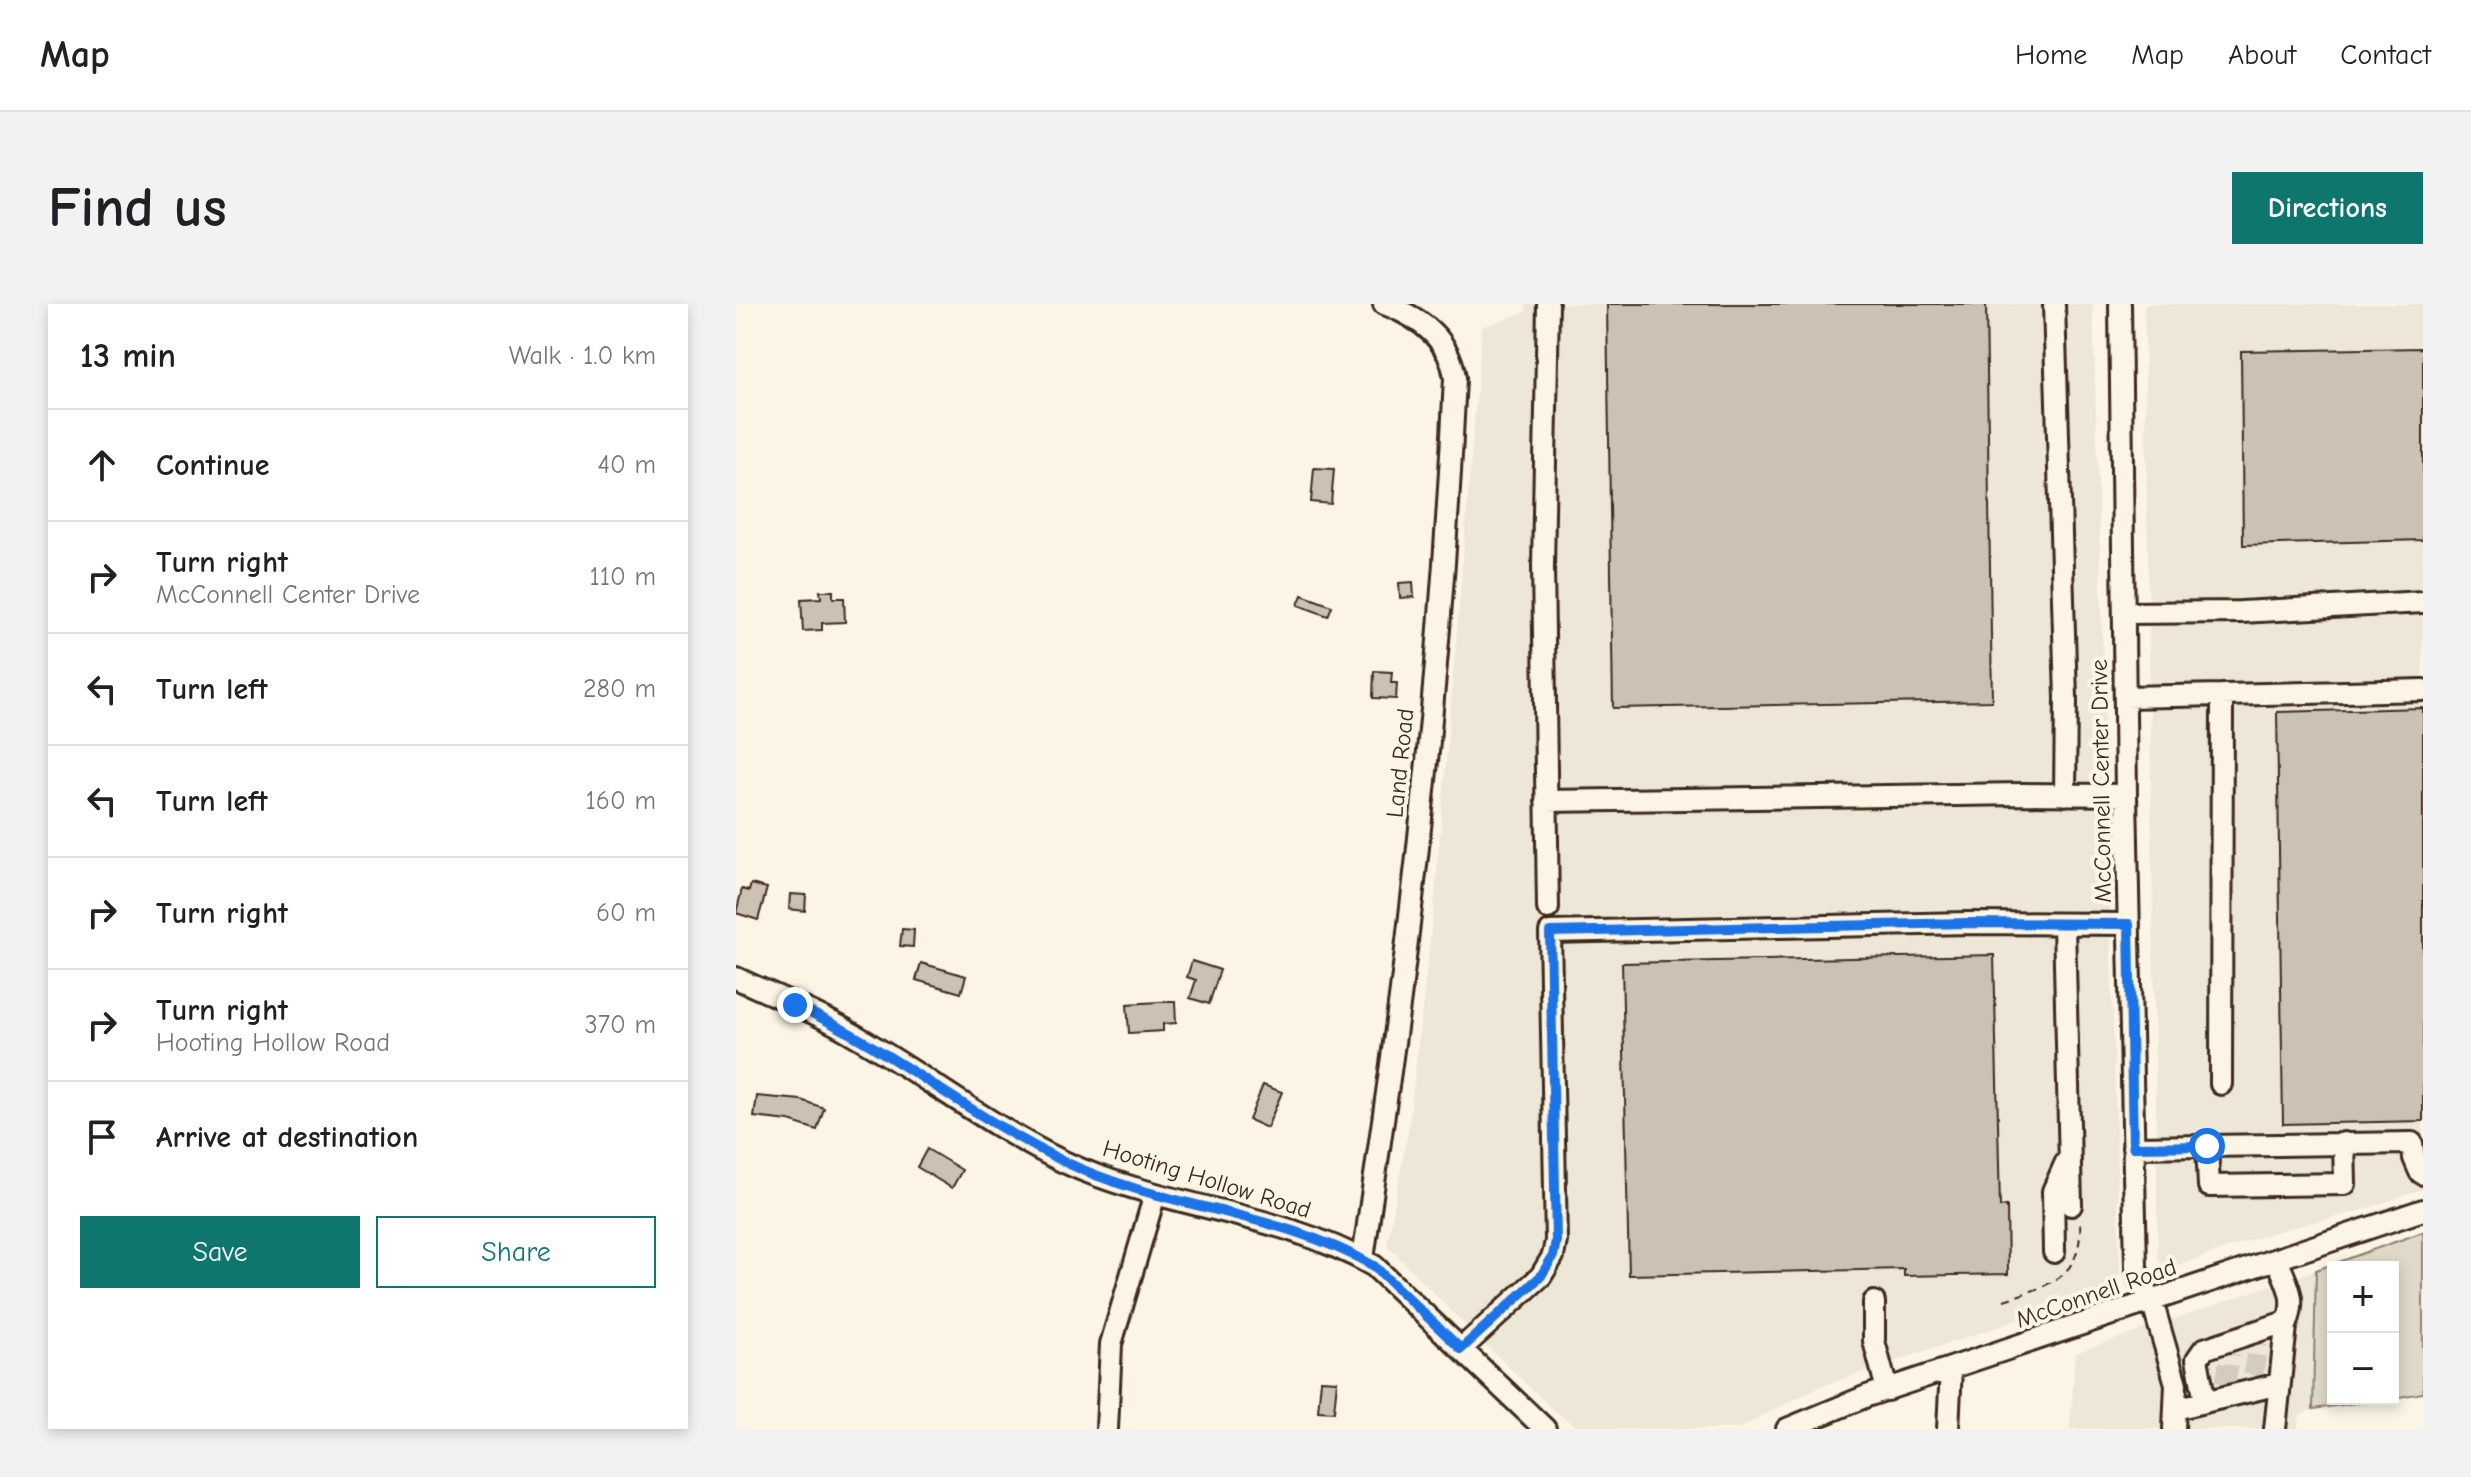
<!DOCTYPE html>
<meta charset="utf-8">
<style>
:root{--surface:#fff;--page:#f2f2f2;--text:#202124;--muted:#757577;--line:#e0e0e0;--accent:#0f766e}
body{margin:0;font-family:"Comic Neue",sans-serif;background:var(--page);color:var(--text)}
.controls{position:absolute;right:24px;bottom:24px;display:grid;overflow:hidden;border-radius:0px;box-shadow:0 4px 12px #0003}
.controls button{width:72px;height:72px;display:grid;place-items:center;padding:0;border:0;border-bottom:2px solid var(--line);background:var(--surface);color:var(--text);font:40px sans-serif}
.stop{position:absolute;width:24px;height:24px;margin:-18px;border:6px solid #1a73e8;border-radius:50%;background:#fff}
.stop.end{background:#1a73e8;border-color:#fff;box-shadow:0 2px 8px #0008}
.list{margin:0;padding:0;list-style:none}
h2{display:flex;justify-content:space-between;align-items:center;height:104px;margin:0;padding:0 32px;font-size:34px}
h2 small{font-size:26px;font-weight:400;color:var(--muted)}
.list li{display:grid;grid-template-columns:52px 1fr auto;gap:24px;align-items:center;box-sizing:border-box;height:112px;padding:0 32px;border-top:2px solid var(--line)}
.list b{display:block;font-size:30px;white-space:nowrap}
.list p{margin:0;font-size:26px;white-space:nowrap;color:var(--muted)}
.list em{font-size:26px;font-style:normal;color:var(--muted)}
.actions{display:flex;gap:16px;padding:24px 32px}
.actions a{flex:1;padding:18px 0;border:2px solid var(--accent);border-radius:0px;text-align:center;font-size:28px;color:var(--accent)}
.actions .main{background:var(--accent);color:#fff}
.icon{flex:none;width:44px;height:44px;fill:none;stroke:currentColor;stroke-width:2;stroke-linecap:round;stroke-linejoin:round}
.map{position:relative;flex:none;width:1687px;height:1125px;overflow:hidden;border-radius:0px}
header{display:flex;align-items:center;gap:48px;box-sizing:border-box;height:112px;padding:0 40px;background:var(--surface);border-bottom:2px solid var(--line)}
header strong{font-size:38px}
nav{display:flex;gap:44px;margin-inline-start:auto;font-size:28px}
.intro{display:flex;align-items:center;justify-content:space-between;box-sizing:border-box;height:192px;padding:0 48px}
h1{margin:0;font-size:56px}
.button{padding:20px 36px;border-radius:0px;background:var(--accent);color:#fff;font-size:28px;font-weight:700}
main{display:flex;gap:48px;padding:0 48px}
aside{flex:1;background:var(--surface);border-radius:0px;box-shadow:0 4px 12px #0003}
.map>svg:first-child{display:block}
</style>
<header>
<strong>Map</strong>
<nav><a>Home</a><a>Map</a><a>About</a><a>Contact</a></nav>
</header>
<div class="intro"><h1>Find us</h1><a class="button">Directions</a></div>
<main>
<aside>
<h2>13 min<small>Walk · 1.0 km</small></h2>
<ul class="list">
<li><svg class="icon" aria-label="ahead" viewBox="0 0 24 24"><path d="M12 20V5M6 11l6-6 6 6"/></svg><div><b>Continue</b></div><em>40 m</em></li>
<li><svg class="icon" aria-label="right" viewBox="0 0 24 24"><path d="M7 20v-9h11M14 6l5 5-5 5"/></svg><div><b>Turn right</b><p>McConnell Center Drive</p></div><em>110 m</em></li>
<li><svg class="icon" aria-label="left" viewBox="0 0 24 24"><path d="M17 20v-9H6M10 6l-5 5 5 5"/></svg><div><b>Turn left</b></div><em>280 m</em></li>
<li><svg class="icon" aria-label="left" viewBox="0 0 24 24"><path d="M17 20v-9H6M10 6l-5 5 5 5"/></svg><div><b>Turn left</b></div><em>160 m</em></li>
<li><svg class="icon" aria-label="right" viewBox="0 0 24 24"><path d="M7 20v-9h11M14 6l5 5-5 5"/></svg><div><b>Turn right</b></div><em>60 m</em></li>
<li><svg class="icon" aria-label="right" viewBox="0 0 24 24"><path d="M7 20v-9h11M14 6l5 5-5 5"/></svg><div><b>Turn right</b><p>Hooting Hollow Road</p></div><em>370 m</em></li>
<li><svg class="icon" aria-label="arrive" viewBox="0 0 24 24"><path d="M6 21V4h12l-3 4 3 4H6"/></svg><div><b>Arrive at destination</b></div></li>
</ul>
<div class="actions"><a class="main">Save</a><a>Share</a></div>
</aside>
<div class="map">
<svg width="1687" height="1125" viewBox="0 0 1687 1125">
<rect width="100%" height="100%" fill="#fcf5e5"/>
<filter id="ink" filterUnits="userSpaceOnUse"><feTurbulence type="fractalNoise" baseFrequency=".0125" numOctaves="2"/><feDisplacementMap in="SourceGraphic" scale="16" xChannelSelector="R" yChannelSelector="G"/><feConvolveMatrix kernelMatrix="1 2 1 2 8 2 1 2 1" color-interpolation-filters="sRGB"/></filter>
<g filter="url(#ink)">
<path fill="#eee6d6" d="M790,0H1357L1384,969L1377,984L1086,1082L1020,1115L1005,1125H843L815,1104L727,1019L651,941L673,821L699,592L746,23L790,8Z
M1408,0H1687V885L1620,908L1538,928L1434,964L1428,961L1422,955Z
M1580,966L1577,1105L1563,1112L1562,1125H1334L1339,1049Z"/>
<path fill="#e0d8c8" stroke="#8e8173" stroke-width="2" d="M1687,928V1089L1657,1094V963H1597V1095H1648L1577,1105L1580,966Z"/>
<path fill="#ccc2b3" stroke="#3b2a1e" stroke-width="2" d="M871,0H1250L1256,397L877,404Z
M1687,44V236L1507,241L1505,47Z
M578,164L598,165L595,200L575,198Z
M677,278L678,293L664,294L663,279Z
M84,287H97V294H108L109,318L86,319V326L67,327L65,295L85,294Z
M566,291L596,302L592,312L562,301Z
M638,367L656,368L655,379H661L660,395L637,394Z
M1687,404V817L1547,820L1541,408Z
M15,580L31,584L22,616L0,609L6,585L13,587Z
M54,590L70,591L69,607L53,605Z
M166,625L178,626L177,643L164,642Z
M1258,651L1264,903L1271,902L1272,970L1168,972V965L893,971L886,659Z
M456,657L484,666L473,700L454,694L460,676L451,673Z
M185,659L230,672L225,689L180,676Z
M439,697L440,719L427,720V727L393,729L391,700Z
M527,781L546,788L531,824L513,816Z
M21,792L65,796L88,804L81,826L53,817L18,813Z
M191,845L226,866L216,884L181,863Z
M585,1076L601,1077L598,1108L582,1107Z"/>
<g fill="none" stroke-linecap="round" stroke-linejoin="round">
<path stroke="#d5ccbd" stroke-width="20" stroke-dasharray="20 10" stroke-linecap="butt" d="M1517,1071L1522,1040
M1489,1080L1495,1049"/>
<defs>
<path id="minor" d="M1318,0L1330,394L1329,491
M1384,0L1390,491L1400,963L1404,978L1416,997L1440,1080L1438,1125
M1388,309L1505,308L1687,298
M1486,391L1687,386
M1389,393L1486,391L1485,780
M810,497L1287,490L1390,491
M812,604L807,262L812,0
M1328,620L1335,901
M0,674C38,692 79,707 115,729C187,770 253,822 328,858C427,904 543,907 638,962L809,1125
M1471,842L1473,882L1609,880L1608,839
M1397,843L1676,839L1678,854L1684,868L1687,870
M1318,948L1317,887L1330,858
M627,955C641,855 657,755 669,654C693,462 710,268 719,74C714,35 683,13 648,0
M1138,998V1037L1151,1086
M725,1045L805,972L817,952L820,937L814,628L1232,619L1393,620
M1469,1098L1461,1055L1468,1045L1552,1017
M1439,1105L1543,1080
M371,1125L375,1040L419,890
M1051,1125L1131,1092L1687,906
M1212,1125L1215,1064
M1539,1125L1550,1022C1562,993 1551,982 1541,955"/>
</defs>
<use href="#minor" stroke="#3b2a1e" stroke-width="26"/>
<path stroke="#3b2a1e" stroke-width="2" stroke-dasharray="8 6" stroke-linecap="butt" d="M1268,996C1315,981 1347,973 1344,917"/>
<use href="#minor" stroke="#fcf5e5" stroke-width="20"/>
</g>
</g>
<g fill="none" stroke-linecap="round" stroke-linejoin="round" filter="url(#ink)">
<path stroke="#1a73e8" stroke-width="10" d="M59,701C153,744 234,812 327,857C426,905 543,907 638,962L725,1045L805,972L817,952L820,937L814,628L1232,619L1393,620L1397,843L1471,842"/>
</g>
<g text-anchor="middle" stroke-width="8" stroke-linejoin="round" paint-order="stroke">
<g font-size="24" fill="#3b2a1e" stroke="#fcf5e5">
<text transform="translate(664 459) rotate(-84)" y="8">Land Road</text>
<text transform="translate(1365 477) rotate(-91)" y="8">McConnell Center Drive</text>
<text transform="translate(471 875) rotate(17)" y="8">Hooting Hollow Road</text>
<text transform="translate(1360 989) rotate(-19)" y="8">McConnell Road</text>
</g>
</g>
</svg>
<div class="controls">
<button>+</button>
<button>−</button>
</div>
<div class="stop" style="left:1471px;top:842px"></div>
<div class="stop end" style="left:59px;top:701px"></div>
</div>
</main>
